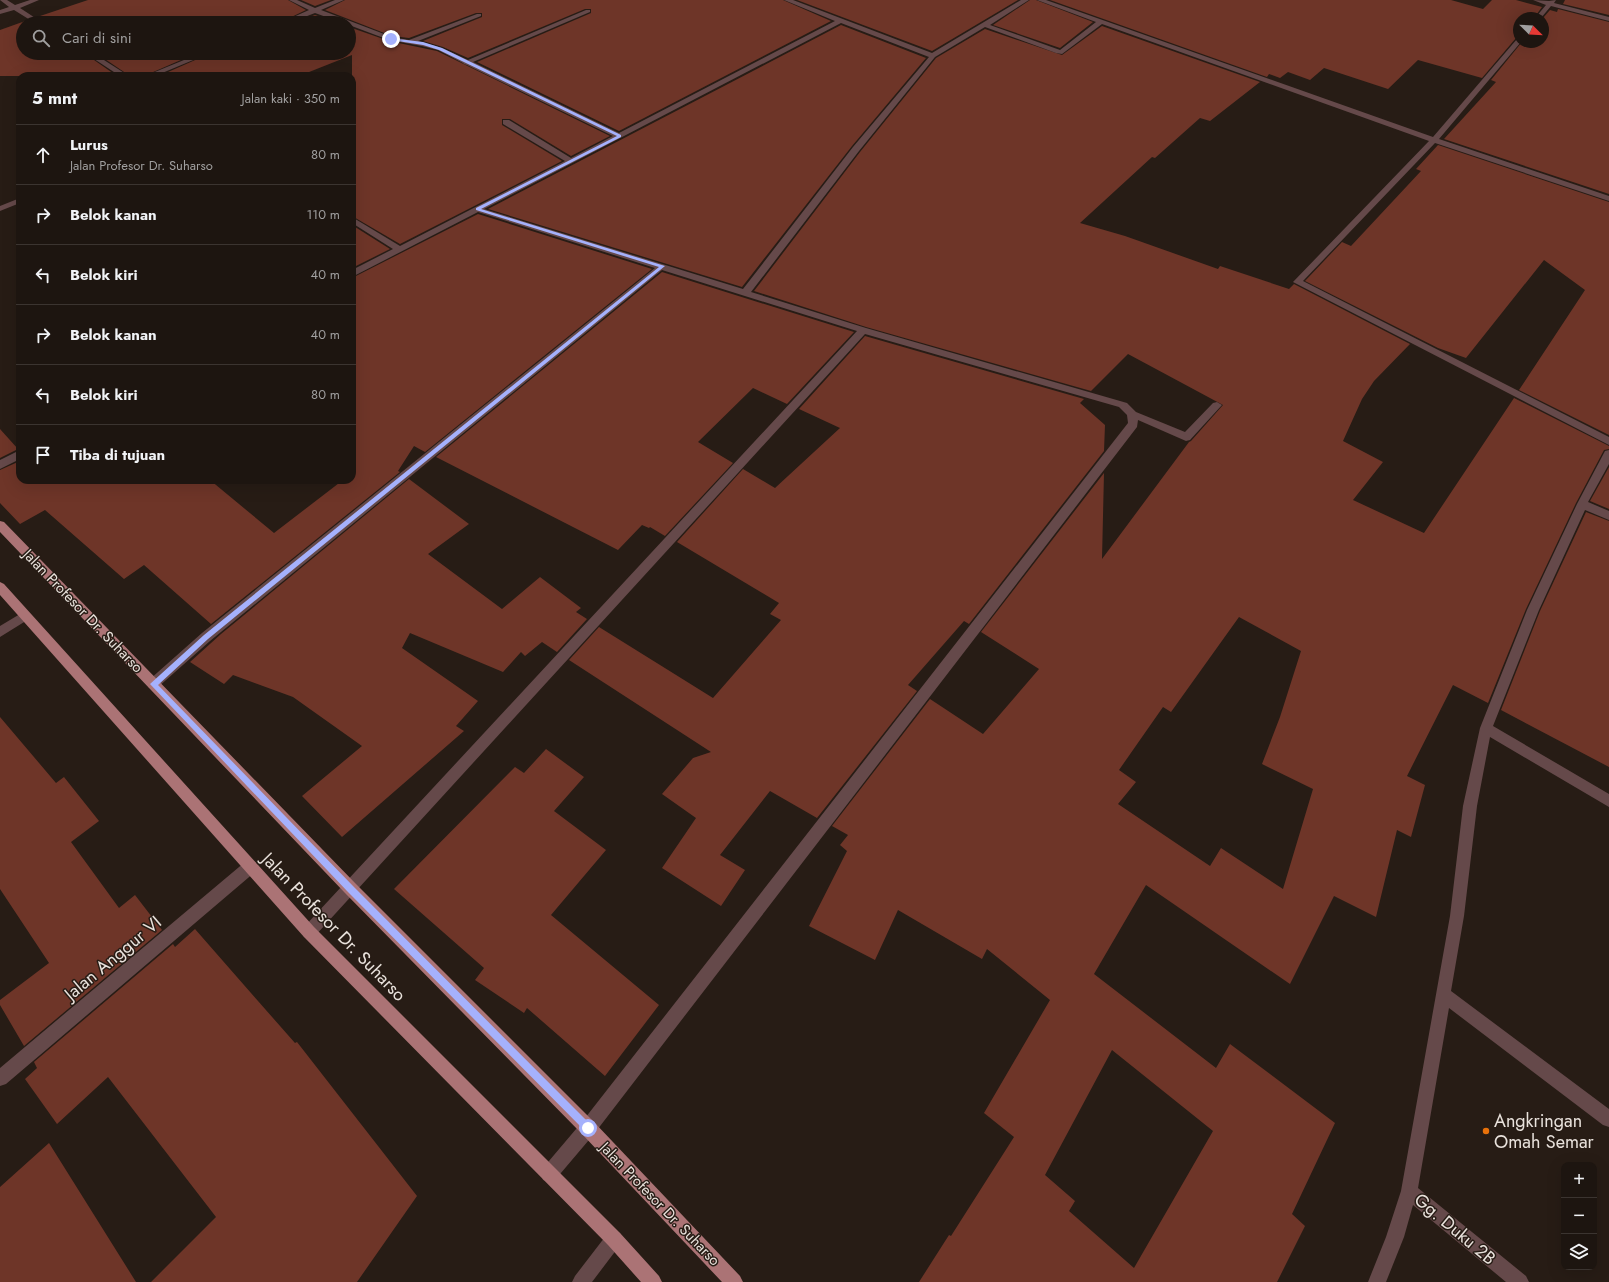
<!DOCTYPE html>
<html lang="id">
<meta charset="utf-8">
<style>
:root{--surface:#1d1510;--page:#2a221e;--text:#f1f3f6;--muted:#a09f9f;--line:#3b3430}
body{margin:0;font-family:Jost,sans-serif;background:var(--page);color:var(--text)}
.controls{position:absolute;right:12px;bottom:12px;display:grid;overflow:hidden;border-radius:8px;box-shadow:0 4px 16px #0002}
.controls button{width:36px;height:36px;display:grid;place-items:center;padding:0;border:0;border-bottom:1px solid var(--line);background:var(--surface);color:var(--text);font:20px sans-serif}
.compass{position:absolute;left:1513px;top:12px;width:36px;height:36px;border-radius:50%;background:var(--surface);box-shadow:0 4px 16px #0002;rotate:114deg}
.stop{position:absolute;width:12px;height:12px;margin:-9px;border:3px solid #a5b1fc;border-radius:50%;background:#fff}
.stop.end{background:#a5b1fc;border-color:#fff;box-shadow:0 1px 4px #0008}
.list{margin:0;padding:0;list-style:none}
h2{display:flex;justify-content:space-between;align-items:center;height:52px;margin:0;padding:0 16px;font-size:17px}
h2 small{font-size:13px;font-weight:400;color:var(--muted)}
.list li{display:grid;grid-template-columns:26px 1fr auto;gap:12px;align-items:center;box-sizing:border-box;height:60px;padding:0 16px;border-top:1px solid var(--line)}
.list b{display:block;font-size:15px;white-space:nowrap}
.list p{margin:0;font-size:13px;white-space:nowrap;color:var(--muted)}
.list em{font-size:13px;font-style:normal;color:var(--muted)}
.icon{flex:none;width:22px;height:22px;fill:none;stroke:currentColor;stroke-width:2;stroke-linecap:round;stroke-linejoin:round}
.map{position:relative;flex:none;width:1609px;height:1282px;overflow:hidden}
.search{position:absolute;background:var(--surface);box-shadow:0 4px 16px #0002;left:16px;top:16px;width:340px;height:44px;display:flex;align-items:center;gap:10px;box-sizing:border-box;padding:0 14px;border-radius:22px;color:var(--muted);font-size:15px}
.panel{position:absolute;background:var(--surface);box-shadow:0 4px 16px #0002;left:16px;top:72px;width:340px;height:412px;border-radius:12px}
.map>svg:first-child{display:block}
</style>
<div class="map">
<svg width="1609" height="1282" viewBox="0 0 1609 1282">
<rect width="100%" height="100%" fill="#271c15"/>
<path fill="#6e3528" fill-rule="evenodd" d="M88,0H288L306,10L279,23H44L37,17Z
M301,0H331L315,6Z
M345,0H783L831,21L619,131L477,62L591,13V9H585L468,58L443,47L423,41L482,17V13H476L409,38L392,36L325,10Z
M797,0H1018L932,51Z
M1030,0H1036L1093,22L1060,48L993,25Z
M1050,0H1451L1483,9L1492,0H1516L1542,7L1534,18H1519V37L1516,38L1482,78L1418,60L1388,89L1324,68L1310,80L1288,72L1280,78L1269,74L1267,77Z
M1565,0H1609V15L1563,4Z
M1558,9L1609,22V194L1444,139L1496,82L1491,80L1522,42H1543V18L1550,10L1557,12Z
M315,15L339,23H293Z
M28,20L32,23H23V53H84L117,76H0V30Z
M841,25L926,58L852,146L742,287L488,209Z
M1102,26L1260,82L1210,121L1200,118L1155,158L1152,157L1080,223L1125,236L1218,269L1220,266L1289,289L1294,284L1410,344L1374,381L1362,399L1343,441L1383,462L1353,500L1424,533L1514,398L1609,446V449L1604,450L1576,503L1526,609L1488,703L1453,685L1407,776L1425,785L1411,837L1397,830L1376,917L1334,896L1290,984L1146,885L1094,974L1216,1068L1230,1044L1335,1123L1292,1214L1305,1226L1277,1282H919L949,1235L951,1236L1014,1137L984,1113L1050,1000L987,949L982,959L898,910L875,960L809,926L847,851L840,845L848,835L832,826L930,699L983,734L1039,669L981,632L1104,473L1102,559L1189,442L1191,441L1223,405L1128,354L1091,391L866,327L754,291L860,152L936,58L985,29L1062,55ZM1239,617L1301,651L1280,717L1262,764L1313,789L1283,889L1221,848L1210,866L1118,804L1136,782L1119,770L1163,707L1171,712ZM1112,1050L1213,1131L1134,1268L1069,1211L1075,1201L1045,1175Z
M349,27L389,41L437,51L610,136L571,156L510,119H502V125L562,161L400,244L352,216V55L299,76H159L211,53H349Z
M96,53H197L144,76H130Z
M1438,145L1609,202V435L1519,390L1585,290L1544,260L1466,358L1438,348L1305,281L1342,242L1351,246L1421,171L1416,169Z
M478,214L652,269L425,452L414,446L398,471L400,472L211,624L144,565L124,579L45,510L20,524L0,503V470L20,461V480H210L274,533L343,480H352V278Z
M352,225L390,249L352,268Z
M662,272L854,332L787,404L753,388L698,442L733,463L665,536L650,527L649,528L642,525L618,550L436,457Z
M865,336L1084,399L1080,403L1105,425L1104,451L969,624L964,621L908,685L917,691L817,818L770,791L720,855L745,870L721,906L662,868L696,818L662,794L693,758L711,752L569,660L599,627L713,698L781,620L770,614L779,603L677,542L743,469L775,488L840,428L799,409Z
M0,429L18,449L0,458Z
M1609,467V509L1590,501Z
M409,479L469,524L428,554L502,609L540,577L581,608L576,612L587,619L557,652L542,642L525,656L521,652L503,672L410,633L402,648L478,701L456,726L464,731L342,837L302,796L362,746L293,697L233,675L224,684L190,662L221,634Z
M1586,512L1609,521V767L1501,710L1540,611Z
M0,717L56,783L64,777L99,821L71,842L119,908L135,895L162,930L24,1046L0,1005V1000L49,963L0,889Z
M546,749L584,777L554,811L606,850L551,915L659,1005L605,1076L527,1008L524,1013L475,980L484,968L394,889L515,767L524,773Z
M195,929L258,1001L295,1043L297,1042L417,1196L357,1282H151L216,1217L108,1077L57,1124L25,1079L37,1068L34,1062L173,944L175,947Z
M49,1143L136,1282H0V1187Z"/>
<g fill="none" stroke-linecap="round" stroke-linejoin="round">
<path fill="#65494a" fill-rule="evenodd" d="M0,0H7L15,5L30,0H39L20,8L43,23H35L14,10L0,14V10L9,7Z
M289,0H297L315,8L335,0H344L321,10L392,37L409,40L477,14H481V16L418,41L442,48L468,60L586,10H590V12L473,62L619,133L835,21L784,0H793L932,53L1021,0H1029L990,25L1060,50L1096,22L1037,0H1046L1433,137L1517,39L1519,38V42H1521L1439,139L1609,196V201L1435,143L1303,281L1609,437V445L1293,282L1429,141L1102,24L1062,54L1056,53L985,27L935,57L859,151L751,292L866,328L1127,403L1136,412L1185,432L1213,403L1217,402L1222,405L1190,440L1186,441L1138,420L1137,427L594,1134L555,1180L549,1182L543,1180L541,1174L543,1168L582,1122L1128,423L1127,415L1119,407L865,334L314,937L309,939L304,937L302,932L304,927L857,331L662,270L210,641L157,688L153,689L149,688L147,684L149,680L202,633L655,268L478,212L352,277V270L393,249L352,223V217L400,246L565,161L503,124V120H509L571,158L613,136L467,65L464,64L463,63L438,50L422,46L389,40L349,25V23H343L315,13L289,23H280L309,10ZM841,23L929,57L853,147L743,289L484,209Z
M1533,0L1549,1L1556,0L1554,3L1609,17V21L1551,6L1541,18H1535L1546,5Z
M85,53H93L129,76H120Z
M201,53H210L155,76H145Z
M20,198V203L0,211V206Z
M20,450V459L0,469V460Z
M1609,450V464L1588,502L1609,511V520L1585,510L1539,610L1493,726L1609,794V807L1490,737L1477,806L1464,916L1451,991L1609,1109V1127L1603,1125L1449,1008L1418,1188L1526,1276L1529,1282H1506L1413,1205L1404,1237L1386,1282H1368L1386,1237L1401,1191L1450,916L1463,806L1480,728L1527,610L1577,504L1605,451Z
M25,611L29,613L31,616L29,619L0,637V626Z
M250,860L255,862L257,867L255,872L6,1084L0,1086V1068L245,862Z
M614,1230L620,1233L623,1239L620,1245L592,1282H572L575,1276L608,1233Z"/>
<path fill="#ab7375" fill-rule="evenodd" d="M0,521L4,522L355,883L594,1122L740,1276L743,1282H722L582,1134L345,893L0,532Z
M0,582L4,584L314,927L620,1233L659,1276L662,1282H641L608,1245L304,937L0,595Z"/>
</g>
<path fill="#a5b1fc" d="M390,38L423,42L442,48L621,135V137L481,209L665,266L208,639L158,685L353,886L591,1125L592,1128L591,1131L588,1132L585,1131L347,891L150,684L204,635L659,267L476,210V208L617,136L439,50L423,45L391,40Z"/>
<circle fill="#e8710a" stroke="#271c15" stroke-width="1.5" cx="1486" cy="1131" r="4"/>
<g text-anchor="middle" stroke-width="3" stroke-linejoin="round" paint-order="stroke">
<g font-size="15" fill="#e9e2dc" stroke="#271c15">
<text transform="translate(83 611) rotate(46)" y="5">Jalan Profesor Dr. Suharso</text>
<text transform="translate(660 1204) rotate(46)" y="5">Jalan Profesor Dr. Suharso</text>
</g>
<g font-size="18" fill="#e9e2dc" stroke="#271c15">
<text transform="translate(334 927) rotate(46)" y="6">Jalan Profesor Dr. Suharso</text>
<text transform="translate(113 958) rotate(-40)" y="6">Jalan Anggur VI</text>
<text transform="translate(1455 1229) rotate(40)" y="6">Gg. Duku 2B</text>
</g>
<g font-size="18" fill="#e9e2dc" stroke="#271c15" text-anchor="start">
<text x="1494" y="1127">Angkringan<tspan x="1494" dy="21">Omah Semar</tspan></text>
</g>
</g>
</svg>
<div class="controls">
<button>+</button>
<button>−</button>
<button><svg class="icon" aria-label="layers" viewBox="0 0 24 24"><path d="M12 4l9 5-9 5-9-5zM3 14l9 5 9-5"/></svg></button>
</div>
<svg class="compass" viewBox="-18 -18 36 36"><path d="M0-13l5 13h-10z" fill="#e53935"/><path d="M0 13l5-13h-10z" fill="#a09f9f"/></svg>
<div class="stop" style="left:588px;top:1128px"></div>
<div class="stop end" style="left:391px;top:39px"></div>
<div class="search"><svg class="icon" aria-label="search" viewBox="0 0 24 24"><circle cx="10" cy="10" r="6"/><path d="M15 15l6 6"/></svg>Cari di sini</div>
<section class="panel">
<h2>5 mnt<small>Jalan kaki · 350 m</small></h2>
<ul class="list">
<li><svg class="icon" aria-label="ahead" viewBox="0 0 24 24"><path d="M12 20V5M6 11l6-6 6 6"/></svg><div><b>Lurus</b><p>Jalan Profesor Dr. Suharso</p></div><em>80 m</em></li>
<li><svg class="icon" aria-label="right" viewBox="0 0 24 24"><path d="M7 20v-9h11M14 6l5 5-5 5"/></svg><div><b>Belok kanan</b></div><em>110 m</em></li>
<li><svg class="icon" aria-label="left" viewBox="0 0 24 24"><path d="M17 20v-9H6M10 6l-5 5 5 5"/></svg><div><b>Belok kiri</b></div><em>40 m</em></li>
<li><svg class="icon" aria-label="right" viewBox="0 0 24 24"><path d="M7 20v-9h11M14 6l5 5-5 5"/></svg><div><b>Belok kanan</b></div><em>40 m</em></li>
<li><svg class="icon" aria-label="left" viewBox="0 0 24 24"><path d="M17 20v-9H6M10 6l-5 5 5 5"/></svg><div><b>Belok kiri</b></div><em>80 m</em></li>
<li><svg class="icon" aria-label="arrive" viewBox="0 0 24 24"><path d="M6 21V4h12l-3 4 3 4H6"/></svg><div><b>Tiba di tujuan</b></div></li>
</ul>
</section>
</div>
